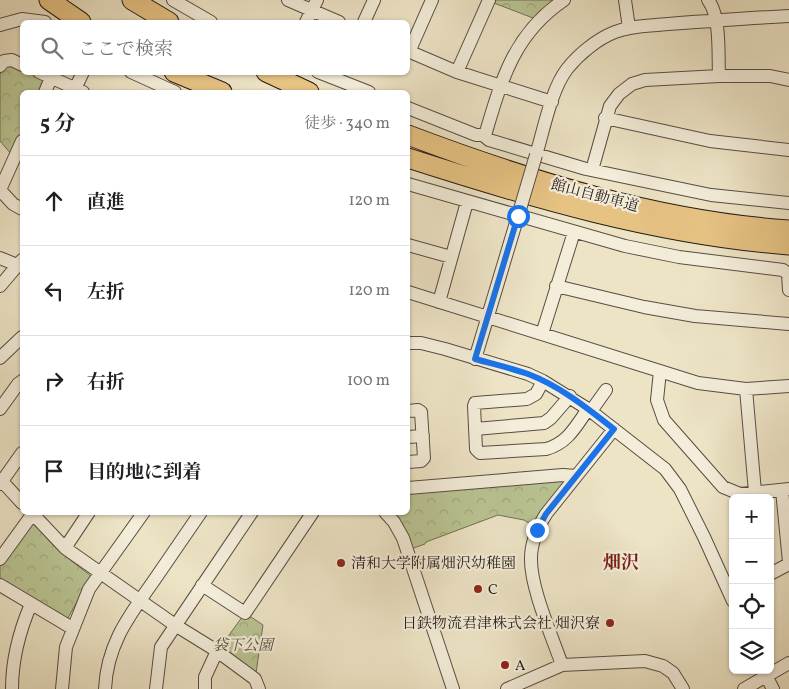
<!DOCTYPE html>
<html lang="ja">
<meta charset="utf-8">
<style>
:root{--surface:#fff;--page:#f6f6f6;--text:#202124;--muted:#757577;--line:#e0e0e0}
body{margin:0;font-family:Vollkorn,"Noto Serif JP",serif;background:var(--page);color:var(--text)}
.controls{position:absolute;right:15px;bottom:15px;display:grid;overflow:hidden;border-radius:8px;box-shadow:0 1px 4px #0004}
.controls button{width:45px;height:45px;display:grid;place-items:center;padding:0;border:0;border-bottom:1px solid var(--line);background:var(--surface);color:var(--text);font:25px sans-serif}
.stop{position:absolute;width:15px;height:15px;margin:-11px;border:4px solid #1a73e8;border-radius:50%;background:#fff}
.stop.end{background:#1a73e8;border-color:#fff;box-shadow:0 1px 5px #0008}
.list{margin:0;padding:0;list-style:none}
h2{display:flex;justify-content:space-between;align-items:center;height:65px;margin:0;padding:0 20px;font-size:21px}
h2 small{font-size:16px;font-weight:400;color:var(--muted)}
.list li{display:grid;grid-template-columns:32px 1fr auto;gap:15px;align-items:center;box-sizing:border-box;height:90px;padding:0 20px;border-top:1px solid var(--line)}
.list b{display:block;font-size:19px;white-space:nowrap}
.list em{font-size:16px;font-style:normal;color:var(--muted)}
.icon{flex:none;width:28px;height:28px;fill:none;stroke:currentColor;stroke-width:2;stroke-linecap:round;stroke-linejoin:round}
.map{position:relative;flex:none;width:789px;height:689px;overflow:hidden}
.search{position:absolute;background:var(--surface);box-shadow:0 1px 4px #0004;left:20px;top:20px;width:390px;height:55px;display:flex;align-items:center;gap:12px;box-sizing:border-box;padding:0 18px;border-radius:8px;color:var(--muted);font-size:19px}
.panel{position:absolute;background:var(--surface);box-shadow:0 1px 4px #0004;left:20px;top:90px;width:390px;height:425px;border-radius:8px}
.map>svg:first-child{display:block}
</style>
<div class="map">
<svg width="789" height="689" viewBox="0 0 789 689">
<defs>
<pattern id="park-crowns" width="20" height="18" patternUnits="userSpaceOnUse" patternTransform="scale(1.25)"><rect width="20" height="18" fill="#bac493"/><path d="M2 6a3 3 0 1 1 6 0M12 15a3 3 0 1 1 6 0" fill="none" stroke="#a0a87e"/></pattern>
</defs>
<rect width="100%" height="100%" fill="#ede4c6"/>
<filter id="stains"><feTurbulence type="fractalNoise" baseFrequency=".004" numOctaves="4"/><feColorMatrix values="0 0 0 0 .2 0 0 0 0 .09 0 0 0 0 .02 0 0 0 .5 -.17"/></filter>
<radialGradient id="worn" r=".72"><stop offset=".6" stop-color="#630" stop-opacity="0"/><stop offset="1" stop-color="#630" stop-opacity=".3"/></radialGradient>
<path fill="url(#park-crowns)" stroke="#707055" d="M496,0H555L533,18L494,3Z
M8,64L22,68V72L33,73L44,81L39,92H22V131L12,155L0,141V74Z
M566,481L535,523L532,525L524,520L498,515L426,542L425,544L411,549L391,513L408,512V491Z
M29,519L60,552L91,576L68,618H63L0,581V559Z
M245,613L263,625L256,673L219,649Z"/>
<g fill="none" stroke-linecap="round" stroke-linejoin="round">
<defs>
<path id="minor" d="M173,0L211,22
M288,0L339,22
M625,0L629,28
M708,0C721,16 718,55 719,76
M306,22L317,0
M364,22L374,0
M0,25L22,19L45,22
M408,51L457,72L552,102
M409,52L432,0
M0,66L4,61L12,60L22,65
M39,72L83,92
M131,72L175,92
M318,72L369,92
M457,72L489,0
M75,89L83,72
M45,92L51,78
M408,108L476,135H483L486,132C502,78 515,33 564,0
M605,118L710,141L789,150
M483,135L489,140L586,169L658,184L711,195L789,203
M536,155C544,129 551,90 567,69C579,54 597,39 615,32C632,25 650,26 668,24C708,21 748,18 789,16
M592,170L610,106L619,94L632,84L645,80L719,76H770L789,80
M408,184L625,246L679,257L783,270L788,274L789,290
M0,190L22,141
M0,190L13,204L22,209
M408,245L451,257
M0,258L22,267
M0,286L22,260
M556,286L644,307L695,316L789,324
M408,292L698,383L746,389L789,386
M439,302L467,202
M542,334L574,232
M408,343H421L445,349L528,374L543,381L588,409L665,469L680,489L704,537L733,601
M0,358L22,337
M475,359L518,216
M660,371L657,400L664,420L723,487L740,494L789,489
M543,381L536,394L527,399L475,403L474,406L476,449L480,453L546,449C568,443 576,426 588,409
M746,389L755,492
M0,409L18,384L22,381
M408,411L418,410L421,412L424,458L421,461L408,462
M591,411L606,390
M475,429L544,423L551,418L570,396
M408,437L423,436
M0,479L22,503
M0,484L22,453
M408,488L563,475L576,476
M782,490L789,562
M31,512L65,548L175,625L217,651L255,679L259,689
M385,512L394,522L403,538L453,689
M65,548L89,512
M0,559L34,512
M770,574L789,564
M0,585L72,628
M202,585L245,613L313,512
M562,665C552,636 530,587 531,558C531,542 538,527 546,514L614,429
M763,670L773,689
M12,689C12,658 19,632 31,604
M62,689L66,647L89,589L144,512
M105,689C107,643 130,615 155,579C170,557 185,535 201,512
M156,689L161,647L252,512
M205,689V677L217,651
M507,689L562,665L645,661L663,666L673,673L683,689
M744,689L789,663"/>
<path id="highway" d="M49,0L81,22
M132,0L169,22
M174,72L222,92
M266,72L309,92
M408,135C530,181 658,221 789,230
M408,158C532,198 658,235 789,245"/>
</defs>
<use href="#minor" stroke="#584d43" stroke-width="14"/>
<use href="#highway" stroke="#271b17" stroke-width="21"/>
<use href="#minor" stroke="#f3edda" stroke-width="12"/>
<use href="#highway" stroke="#e6c283" stroke-width="19"/>
<defs>
<path id="minor-bridge" d="M518,216L536,155"/>
</defs>
<use href="#minor-bridge" stroke="#584d43" stroke-width="14" stroke-linecap="butt"/>
<use href="#minor-bridge" stroke="#f3edda" stroke-width="12"/>
</g>
<g fill="none" stroke-linecap="round" stroke-linejoin="round">
<path stroke="#1a73e8" stroke-width="6" d="M518,216L475,359C493,364 511,368 528,374C560,386 587,408 614,429L546,514L537,530"/>
</g>
<g fill="#8f2418" stroke="#f3edda" stroke-width="2">
<circle cx="341" cy="563" r="5"/>
<circle cx="478" cy="589" r="5"/>
<circle cx="610" cy="623" r="5"/>
<circle cx="505" cy="665" r="5"/>
</g>
<g text-anchor="middle" stroke-width="4.5" stroke-linejoin="round" paint-order="stroke">
<g font-size="15" fill="#271b17" stroke="#f3edda">
<text transform="translate(595 195) rotate(15)" y="5">館山自動車道</text>
</g>
<g font-size="15" fill="#271b17" stroke="#f3edda" text-anchor="start">
<text x="351" y="568">清和大学附属畑沢幼稚園</text>
<text x="488" y="594">C</text>
<text x="600" y="628" text-anchor="end">日鉄物流君津株式会社 畑沢寮</text>
<text x="515" y="670">A</text>
</g>
<g font-size="15" font-style="italic" fill="#534e3c" stroke="#f3edda">
<text x="243" y="650">袋下公園</text>
</g>
<g font-size="18" font-weight="bold" fill="#7a1f14" stroke="#f3edda">
<text x="621" y="568">畑沢</text>
</g>
</g>
<rect width="100%" height="100%" filter="url(#stains)"/>
<rect width="100%" height="100%" fill="url(#worn)"/>
</svg>
<div class="controls">
<button>+</button>
<button>−</button>
<button><svg class="icon" aria-label="locate" viewBox="0 0 24 24"><circle cx="12" cy="12" r="6"/><path d="M12 2v4M12 18v4M2 12h4M18 12h4"/></svg></button>
<button><svg class="icon" aria-label="layers" viewBox="0 0 24 24"><path d="M12 4l9 5-9 5-9-5zM3 14l9 5 9-5"/></svg></button>
</div>
<div class="stop" style="left:518px;top:216px"></div>
<div class="stop end" style="left:537px;top:530px"></div>
<div class="search"><svg class="icon" aria-label="search" viewBox="0 0 24 24"><circle cx="10" cy="10" r="6"/><path d="M15 15l6 6"/></svg>ここで検索</div>
<section class="panel">
<h2>5 分<small>徒歩 · 340 m</small></h2>
<ul class="list">
<li><svg class="icon" aria-label="ahead" viewBox="0 0 24 24"><path d="M12 20V5M6 11l6-6 6 6"/></svg><div><b>直進</b></div><em>120 m</em></li>
<li><svg class="icon" aria-label="left" viewBox="0 0 24 24"><path d="M17 20v-9H6M10 6l-5 5 5 5"/></svg><div><b>左折</b></div><em>120 m</em></li>
<li><svg class="icon" aria-label="right" viewBox="0 0 24 24"><path d="M7 20v-9h11M14 6l5 5-5 5"/></svg><div><b>右折</b></div><em>100 m</em></li>
<li><svg class="icon" aria-label="arrive" viewBox="0 0 24 24"><path d="M6 21V4h12l-3 4 3 4H6"/></svg><div><b>目的地に到着</b></div></li>
</ul>
</section>
</div>
